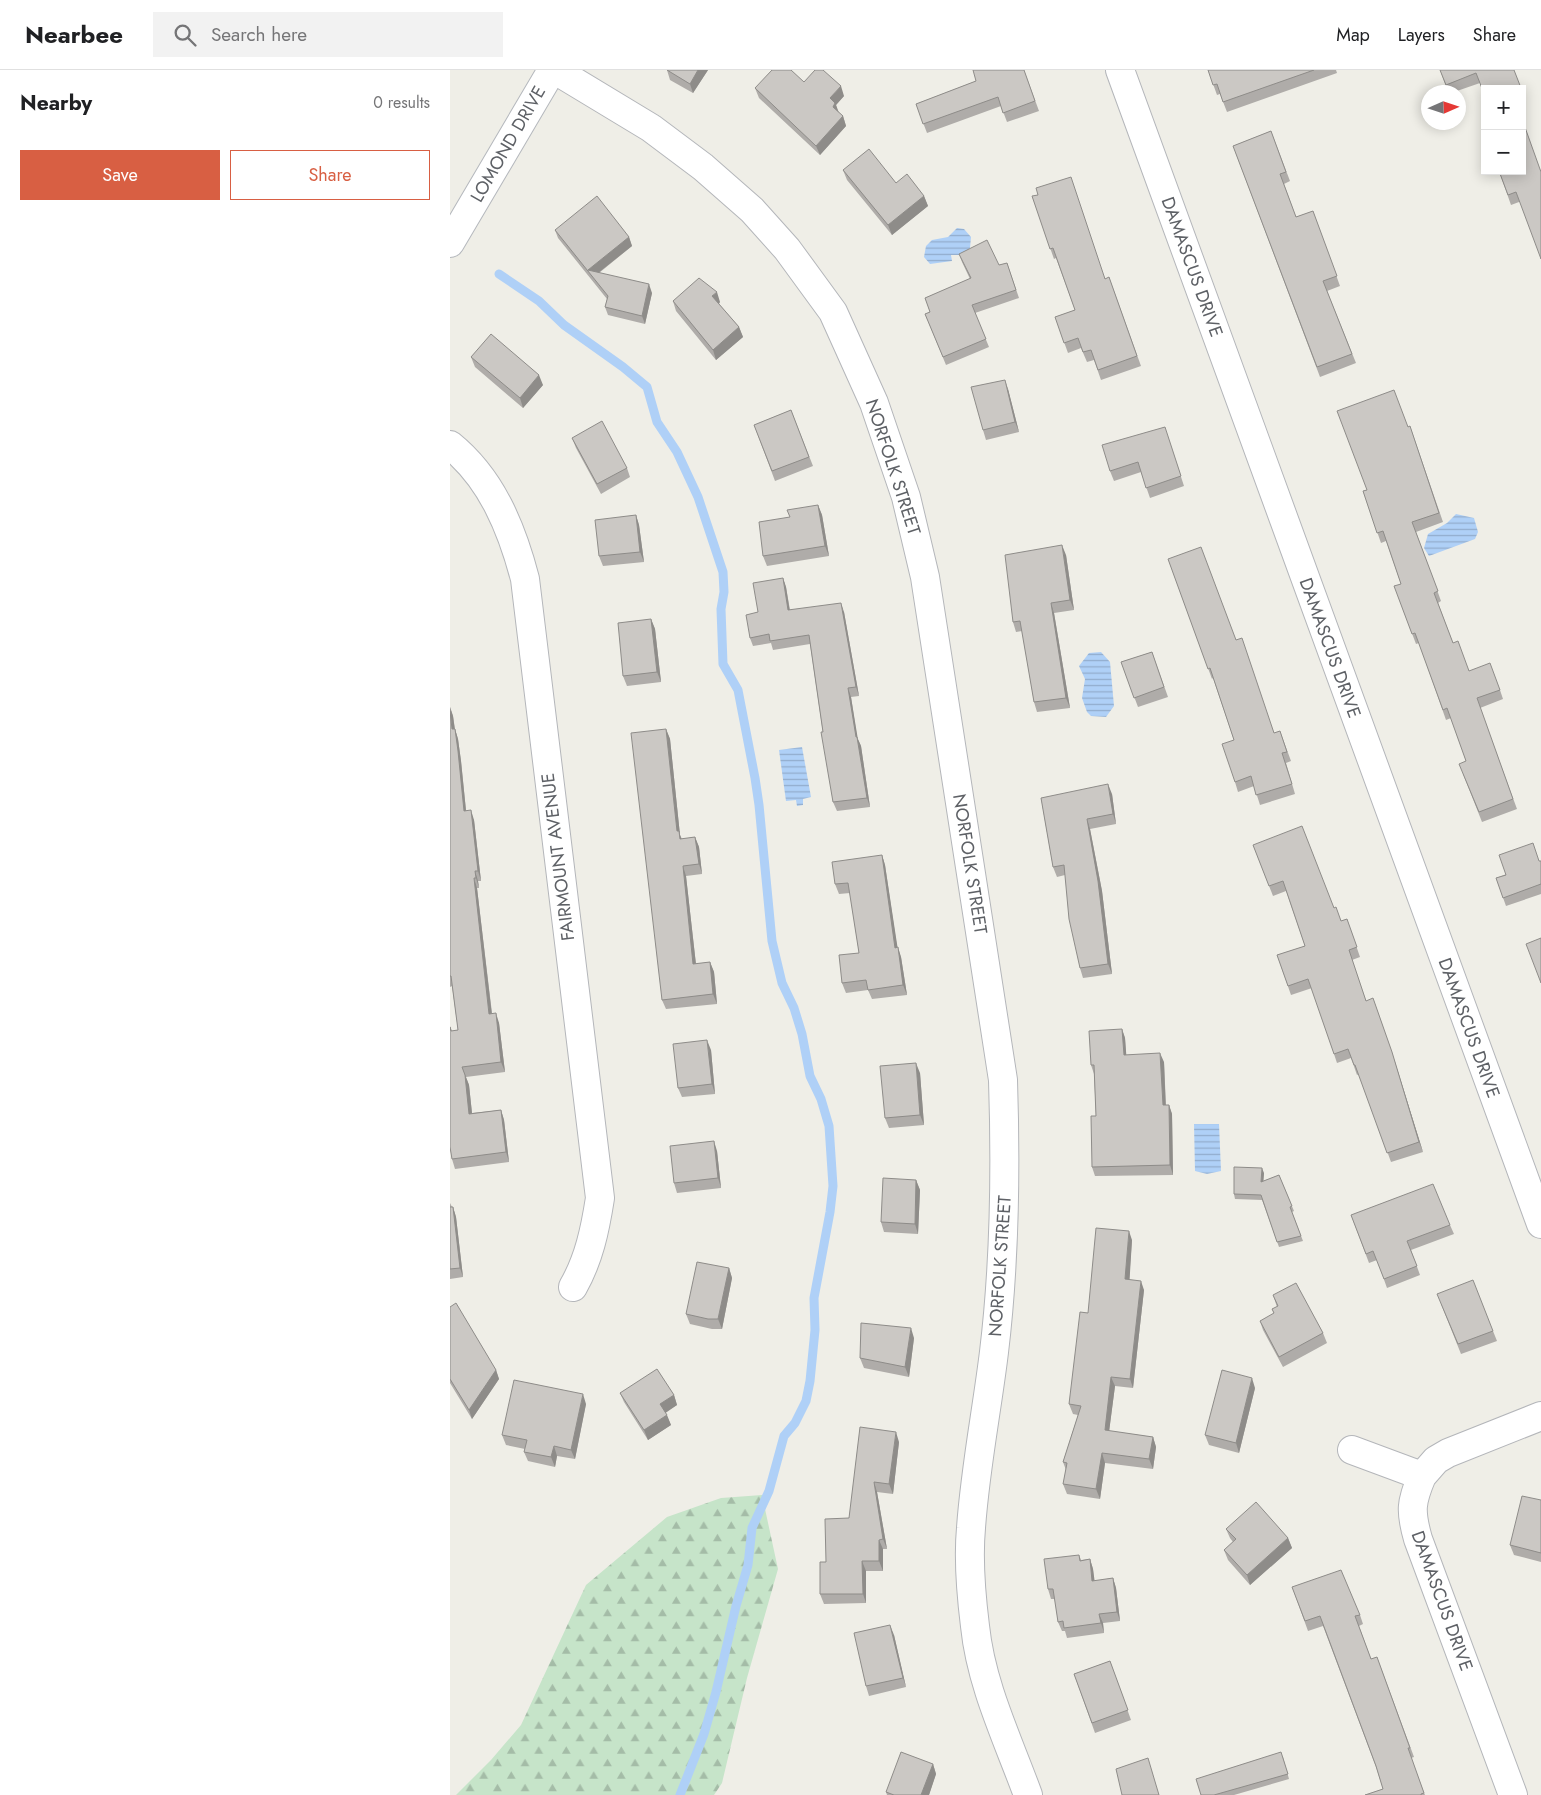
<!DOCTYPE html>
<meta charset="utf-8">
<style>
:root{--surface:#fff;--page:#f2f2f2;--text:#202124;--muted:#757577;--line:#e0e0e0;--accent:#d85f43}
body{margin:0;font-family:Jost,sans-serif;background:var(--page);color:var(--text)}
.controls{position:absolute;right:15px;top:15px;display:grid;overflow:hidden;border-radius:0px;box-shadow:0 2px 12px #0003}
.controls button{width:45px;height:45px;display:grid;place-items:center;padding:0;border:0;border-bottom:1px solid var(--line);background:var(--surface);color:var(--text);font:25px sans-serif}
.compass{position:absolute;left:971px;top:15px;width:45px;height:45px;border-radius:50%;background:var(--surface);box-shadow:0 2px 12px #0003;rotate:87deg}
.list{margin:0;padding:0;list-style:none}
h2{display:flex;justify-content:space-between;align-items:center;height:65px;margin:0;padding:0 20px;font-size:21px}
h2 small{font-size:16px;font-weight:400;color:var(--muted)}
.actions{display:flex;gap:10px;padding:15px 20px}
.actions a{flex:1;padding:11px 0;border:1px solid var(--accent);border-radius:0px;text-align:center;font-size:18px;color:var(--accent)}
.actions .main{background:var(--accent);color:#fff}
.icon{flex:none;width:28px;height:28px;fill:none;stroke:currentColor;stroke-width:2;stroke-linecap:round;stroke-linejoin:round}
.map{position:relative;flex:none;width:1091px;height:1725px;overflow:hidden}
header{display:flex;align-items:center;gap:30px;box-sizing:border-box;height:70px;padding:0 25px;background:var(--surface);border-bottom:1px solid var(--line)}
header strong{font-size:24px}
nav{display:flex;gap:28px;margin-inline-start:auto;font-size:18px}
.search{width:350px;height:45px;background:var(--page);display:flex;align-items:center;gap:12px;box-sizing:border-box;padding:0 18px;border-radius:0px;color:var(--muted);font-size:19px}
main{display:flex}
aside{flex:1;background:var(--surface)}
.map>svg:first-child{display:block}
</style>
<header>
<strong>Nearbee</strong>
<div class="search"><svg class="icon" aria-label="search" viewBox="0 0 24 24"><circle cx="10" cy="10" r="6"/><path d="M15 15l6 6"/></svg>Search here</div>
<nav><a>Map</a><a>Layers</a><a>Share</a></nav>
</header>
<main>
<aside>
<h2>Nearby<small>0 results</small></h2>
<ul class="list">
</ul>
<div class="actions"><a class="main">Save</a><a>Share</a></div>
</aside>
<div class="map">
<svg width="1091" height="1725" viewBox="0 0 1091 1725">
<defs>
<pattern id="forest-firs" width="22" height="20" patternUnits="userSpaceOnUse" patternTransform="scale(1.25)"><rect width="22" height="20" fill="#c6e4c9"/><path d="M5 1l3.5 6h-7zM16 11l3.5 6h-7z" fill="#a4bca7"/></pattern>
<pattern id="water-rules" width="6" height="5" patternUnits="userSpaceOnUse" patternTransform="scale(1.25)"><rect width="6" height="5" fill="#afd0f7"/><path d="M0 2.5h6" fill="none" stroke="#92accc"/></pattern>
</defs>
<rect width="100%" height="100%" fill="#efeee7"/>
<path fill="url(#forest-firs)" d="M312,1425L328,1499L297,1608L272,1713L264,1725H6L41,1690L71,1655L136,1515L217,1447L271,1428Z"/>
<path fill="url(#water-rules)" d="M507,158L514,159L521,167L520,178L513,185H501L502,191L480,194L474,187L476,176L482,170L498,167Z
M1006,444L1024,448L1028,462L1025,469L979,486L974,478L978,464L997,453Z
M651,582L660,592L664,636L656,647L641,646L637,642L632,628L635,609L629,596L639,583Z
M352,677L361,727L353,729V735L347,736L346,730L336,731L329,680Z
M744,1054H769L771,1101L757,1104L745,1101Z"/>
<g fill="none" stroke-linecap="round" stroke-linejoin="round">
<path stroke="#afd0f7" stroke-width="9" d="M49,204L89,231L114,255L173,297L197,317L207,352L227,382L248,427L273,502L274,522L271,539L273,594L288,620L305,708L309,735L322,871L332,913L344,938L352,964L360,1006L371,1029L379,1056L383,1116L380,1142L364,1228L365,1260L360,1311L356,1331L345,1353L334,1366L319,1421L302,1458L298,1495L286,1536L266,1622L254,1664L230,1725"/>
<defs>
<path id="minor" d="M105,0L201,58L253,97L302,140L337,179L383,242L424,333L456,427L475,507L553,1010C556,1101 555,1191 544,1282C537,1340 525,1399 521,1458C518,1490 521,1524 525,1556C531,1615 558,1670 578,1725
M670,0L1091,1154
M0,375C42,409 62,459 75,509L150,1128C145,1160 139,1189 123,1217
M902,1380L972,1406C961,1432 960,1441 968,1469L1063,1725
M972,1406L986,1390L998,1383L1091,1346"/>
<path id="secondary" d="M0,173L102,0"/>
</defs>
<use href="#minor" stroke="#b4b6ba" stroke-width="30"/>
<use href="#secondary" stroke="#b5b8bd" stroke-width="30"/>
<use href="#minor" stroke="#fff" stroke-width="28"/>
<use href="#secondary" stroke="#fff" stroke-width="28"/>
</g>
<path fill="#afaca9" d="M217,0H258L243,23L220,10Z
M574,0L589,41L557,52L551,36L477,63L466,34L526,11Z
M758,0H886L887,3L777,42L770,24L767,25Z
M990,0H1064L1071,19H1035L1030,13L1004,22H998Z
M354,12L394,26L386,35L388,42L393,46L396,56L370,85L309,28L305,18Z
M1072,21L1075,28L1072,29Z
M821,61L840,111L834,114L846,147L863,141L890,216L877,221L906,293L870,307L783,76Z
M393,100L446,113L474,126L478,136L442,165L397,110Z
M1049,101H1072L1069,132L1061,135Z
M582,126L655,209L659,207L691,296L651,310L644,290L637,292L631,278L618,283L605,247L625,240L606,188L604,189Z
M105,160L179,167L182,176L149,203L202,223L195,254L158,245L155,237L157,229L108,168Z
M509,184L549,195L557,193L569,228L525,243L539,277L496,295L475,244L480,242L475,228L520,209L512,192Z
M223,231L270,232L269,234L289,257L293,267L266,290L226,241Z
M21,287L93,315L73,338L25,297Z
M558,319L569,362L536,370L533,360Z
M341,340L363,396L325,411L304,355Z
M960,356L993,452L966,462L991,531L988,533L1003,573L1019,601L1050,620L1053,629L1030,638L1067,739L1032,752L1013,704L1016,691L1001,648L996,650L969,573L966,574L948,526L951,514L936,471L931,473L913,421L917,420L958,357Z
M718,367L734,416L700,428L691,402L664,411L660,401Z
M122,368L177,398L180,407L151,424L126,378Z
M368,435L372,445L379,486L317,496L313,486Z
M186,445L189,455L194,492L153,496L149,486Z
M616,485L624,540L604,543L620,638L587,642L584,632L572,561L566,562L563,552Z
M718,489L786,570L824,663L830,661L841,691L836,693L845,724L810,735L804,716L788,722L785,712L784,670L763,608L762,609Z
M333,508L336,517L340,540L394,542L409,626L401,627L407,667L411,676L420,737L387,741L383,732L360,574L323,580L321,573L303,576L300,568Z
M201,549L205,559L211,612L177,616L173,606Z
M702,582L718,627L688,637L671,592Z
M0,637L3,646L5,659L8,669L11,691L16,740L24,750L31,811H28L29,818H27L42,943L49,953L55,1002L16,1007L19,1015L22,1043L51,1040L54,1050L59,1092L5,1099L2,1089L0,1077V956L2,961L8,960L2,916L0,917Z
M216,659L220,669L230,765L232,769L245,767L249,777L252,804L236,806L246,894L260,892L264,902L267,934L216,939L212,930Z
M662,724L666,754L640,759L652,821L662,904L633,908L630,898L615,805L607,807L603,797L591,728Z
M803,775L884,838L891,851L897,849L910,887L902,890L916,931L945,992L973,1082L941,1092L909,1004L907,1005L901,988L887,993L862,918L841,925L827,885L855,876L836,821L823,826Z
M432,785L435,795L447,877L451,887L457,925L422,929L418,920L396,923L392,913L409,883L400,823L389,824L385,814Z
M1091,791V824L1056,836L1046,808Z
M672,959L675,968L676,985L714,992L716,1035H719L722,1044L723,1105L645,1106L642,1097L646,1046L644,1004L641,995Z
M261,980L265,1024L232,1027L228,1018Z
M470,1003L474,1055L439,1058L435,1048Z
M267,1081L271,1118L227,1123L224,1113Z
M814,1103L813,1111L829,1105L844,1141L842,1142L853,1171L829,1177L812,1130L785,1129L784,1124Z
M466,1110L470,1120L468,1164L434,1162L431,1152Z
M0,1133L2,1137H3L6,1147L13,1207L0,1209Z
M901,1145L1000,1155L1004,1164L961,1180L970,1205L937,1218L927,1190L919,1193Z
M682,1170L679,1210L694,1220L683,1318L665,1316L659,1361L703,1367L706,1377L703,1399L655,1393L650,1429L617,1424L613,1414L616,1400L613,1392L628,1345L623,1344L619,1334L638,1243Z
M279,1198L282,1208L272,1259H262L240,1254L236,1244Z
M823,1225L873,1263L877,1273L833,1297L813,1260L810,1251L824,1244L822,1239L827,1237Z
M991,1234L1043,1261L1047,1271L1011,1284Z
M0,1237L46,1300L49,1309L22,1349L0,1313Z
M464,1268L459,1307L414,1298L410,1288Z
M805,1318L789,1383L759,1375L755,1365Z
M170,1323L224,1325L227,1335L215,1342L221,1355L198,1370L174,1332Z
M136,1334L125,1389L107,1386L105,1397L78,1391L74,1382L75,1379L56,1375L52,1365Z
M449,1372L443,1424L427,1422L437,1479H433V1501H416V1533L374,1534L370,1524L376,1492L399,1448Z
M1091,1430V1492L1064,1485L1060,1475Z
M776,1459L838,1468L842,1478L800,1515L778,1490L774,1480L783,1472L780,1468Z
M629,1485L631,1490L640,1489L643,1499L644,1511L663,1508L666,1518L670,1551L653,1553L654,1563L617,1568L615,1561H612L608,1552L605,1529H601L598,1519Z
M842,1517L910,1545L913,1554L909,1556L921,1589L927,1587L964,1687L961,1688L975,1725H915L933,1719L926,1697L873,1556L858,1561Z
M444,1565L456,1617L419,1626L416,1616Z
M660,1591L681,1650L645,1663L624,1604Z
M833,1687L839,1709L784,1725H751Z
M483,1694L486,1704L479,1725H437L436,1722Z"/>
<path fill="#8e8c89" d="M248,0H258L243,23L240,14Z
M391,16L394,26L386,35L389,43L386,46L380,28Z
M393,46L396,56L370,85L366,76Z
M474,126L478,136L442,165L438,155Z
M179,167L182,176L143,207L138,200Z
M199,214L202,223L195,254L192,246Z
M267,222L270,232L266,236L262,226Z
M289,257L293,267L266,290L263,280Z
M89,305L93,315L73,338L70,328Z
M555,310L558,319L569,362L565,352Z
M368,435L372,445L379,486L375,476Z
M186,445L189,455L194,492L190,482Z
M612,475L616,485L624,540L620,530Z
M333,508L336,517L341,549L338,540Z
M391,533L394,542L409,626L406,617Z
M601,533L604,543L620,638L616,628Z
M201,549L205,559L211,612L207,602Z
M398,618L401,627L409,676L406,667Z
M0,637L3,646L6,669L2,659Z
M5,659L8,669L11,691L17,751L14,741Z
M216,659L220,669L230,765L232,771L233,779L227,761Z
M407,667L411,676L420,737L417,728Z
M658,714L662,724L666,754L663,744Z
M21,740L24,750L31,811L28,801Z
M637,749L640,759L652,821L662,904L658,894Z
M245,767L249,777L252,804L249,794Z
M432,785L435,795L449,887L445,878Z
M233,796L236,806L247,904L243,894Z
M25,801L28,811L29,818L26,808Z
M24,808L27,818L43,954L39,944Z
M448,877L451,887L457,925L453,915Z
M260,892L264,902L267,934L263,924Z
M923,928L945,992L973,1082L969,1072Z
M46,943L49,953L55,1002L51,992Z
M672,959L675,968L677,994L674,985Z
M257,970L261,980L265,1024L262,1014Z
M710,983L714,992L716,1045L713,1035Z
M466,993L470,1003L474,1055L470,1045Z
M12,997L19,1015L23,1053L19,1044Z
M719,1035L722,1044L723,1105L720,1095Z
M51,1040L54,1050L59,1092L56,1082Z
M264,1071L267,1081L271,1118L268,1108Z
M812,1098L814,1103L813,1117L811,1112Z
M466,1110L470,1120L468,1164L465,1154Z
M3,1137L6,1147L13,1207L10,1198Z
M679,1161L682,1170L679,1219L675,1209Z
M279,1198L282,1208L272,1259L268,1249Z
M691,1211L694,1220L683,1318L680,1309Z
M461,1258L464,1268L459,1307L455,1297Z
M46,1300L49,1309L22,1349L19,1340Z
M661,1307L665,1316L658,1370L655,1360Z
M802,1308L805,1318L789,1383L786,1373Z
M133,1324L136,1334L125,1389L121,1380Z
M224,1325L227,1335L214,1344L210,1334Z
M217,1345L221,1355L198,1370L194,1360Z
M446,1362L449,1372L443,1424L439,1414Z
M703,1367L706,1377L703,1399L699,1389Z
M104,1376L107,1386L105,1397L101,1387Z
M652,1383L655,1393L650,1429L646,1419Z
M424,1412L427,1422L437,1479L433,1469Z
M838,1468L842,1478L800,1515L797,1505Z
M429,1470L433,1479V1501L429,1491Z
M640,1489L643,1499L646,1521L642,1511Z
M412,1491L416,1501V1533L413,1524Z
M663,1508L666,1518L670,1551L667,1542Z
M649,1544L653,1553L654,1563L651,1553Z
M440,1555L444,1565L456,1617L453,1608Z
M483,1694L486,1704L479,1725H471Z"/>
<path fill="#cbc8c4" stroke="#8e8c89" d="M217,0H248L240,14Z
M322,0H341L354,12L365,0H373L391,16L380,28L385,33L383,37L393,46L366,76L305,18Z
M523,0H574L585,31L553,43L548,27L473,54L466,34L526,11Z
M758,0H864L773,32L767,14L763,15Z
M990,0H1064L1071,18L1035,19V26L1026,3L996,15Z
M1072,49L1091,102V189L1066,122L1058,125L1049,101H1072Z
M821,61L836,102L830,104L846,147L863,141L887,206L873,211L902,284L867,297L783,76Z
M419,79L446,113L457,104L474,126L438,155L393,100Z
M621,107L655,209L659,207L687,286L648,300L641,280L633,282L628,268L614,273L605,247L625,240L603,178L600,179L582,126L588,125L586,118Z
M147,126L179,167L138,200L199,214L192,246L155,237L158,226L105,160Z
M537,170L549,195L557,193L566,220L522,235L536,269L493,287L475,244L480,242L475,228L521,208L509,184Z
M249,208L267,222L262,226L289,257L263,280L223,231Z
M41,264L89,305L70,328L21,287Z
M555,310L565,352L533,360L521,317Z
M944,320L958,357L960,356L989,443L962,452L988,521L984,523L1003,573L1008,571L1019,601L1040,593L1050,620L1027,628L1063,729L1029,742L1009,694L1016,691L997,638L993,640L965,563L962,564L944,516L951,514L933,461L927,463L913,421L917,420L887,341Z
M341,340L359,387L322,401L304,355Z
M152,351L177,398L147,414L122,368Z
M715,357L731,406L696,418L688,392L660,401L652,375Z
M368,435L375,476L313,486L309,452L340,447L337,440Z
M186,445L190,482L149,486L145,450Z
M612,475L620,530L601,533L616,628L584,632L570,551L563,552L555,485Z
M751,477L786,570L792,568L824,663L830,661L837,682L832,683L842,714L806,725L801,706L785,712L772,674L784,670L760,598L758,599L718,489Z
M333,508L338,540L391,533L406,617L398,618L406,667H407L417,728L383,732L371,662H373L359,565L320,571L319,564L300,568L296,545L308,542L303,513Z
M201,549L207,602L173,606L168,553Z
M702,582L714,617L684,628L671,592Z
M0,641L2,659H5L8,681L14,741L21,740L28,801H25L26,808H24L39,944L46,943L51,992L12,997L15,1005L19,1044L51,1040L56,1082L2,1089L0,1077V957L1,961L8,960L1,906H0Z
M216,659L227,761H229L230,769L245,767L249,794L233,796L243,894L260,892L263,924L212,930L181,663Z
M658,714L663,744L637,749L648,811L658,894L630,898L619,849L614,795L603,797L591,728Z
M852,756L884,838L886,837L891,851L897,849L907,877L899,880L916,931L923,928L942,982L969,1072L937,1083L905,995H904L898,979L884,984L858,909L838,916L827,885L855,876L833,811L819,816L803,775Z
M1083,773L1089,791H1091V814L1053,828L1046,808L1056,805L1049,785Z
M432,785L445,878L448,877L453,915L418,920L416,910L392,913L389,885L409,883L398,813L385,814L382,792Z
M1091,868V913L1076,874Z
M672,959L674,985L710,983L713,1035H719L720,1095L642,1097L641,1046H646L644,995H641L639,961Z
M257,970L262,1014L228,1018L223,974Z
M466,993L470,1045L435,1048L430,996Z
M264,1071L268,1108L224,1113L220,1076Z
M784,1097L812,1098L811,1112L829,1105L842,1136L840,1137L851,1166L827,1172L811,1125L784,1124Z
M433,1108L466,1110L465,1154L431,1152Z
M983,1114L1000,1155L957,1171L967,1196L934,1209L923,1181L916,1184L901,1145Z
M0,1137H3L10,1198L0,1199Z
M646,1158L679,1161L675,1209L691,1211L680,1309L661,1307L655,1360L703,1367L699,1389L652,1383L646,1419L613,1414L617,1393L613,1392L631,1336L619,1334L630,1242L638,1243Z
M247,1192L279,1198L268,1249H258L236,1244Z
M1023,1210L1043,1261L1008,1274L987,1224Z
M846,1213L873,1263L829,1287L810,1251L824,1243L822,1239L828,1236L823,1225Z
M6,1233L46,1300L19,1340L0,1309V1237Z
M411,1253L461,1258L455,1297L410,1288Z
M207,1299L224,1325L210,1334L217,1345L194,1360L170,1323Z
M772,1300L802,1308L786,1373L755,1365Z
M64,1310L133,1324L121,1380L104,1376L101,1387L74,1382L77,1370L52,1365Z
M410,1357L446,1362L439,1414L424,1412L433,1469L429,1470V1491H412L413,1524H370V1492H376L375,1449L399,1448Z
M1072,1426L1091,1430V1483L1060,1475Z
M806,1432L838,1468L797,1505L774,1480L786,1469L776,1459Z
M629,1485L630,1491L640,1489L642,1511L663,1508L667,1542L649,1544L651,1553L614,1558L613,1551L608,1552L603,1519H598L594,1489Z
M891,1500L910,1545L905,1546L921,1589L927,1587L960,1678H958L974,1723L971,1724V1725H915L933,1719L926,1696L870,1546L855,1551L842,1517Z
M440,1555L453,1608L416,1616L404,1563Z
M660,1591L678,1640L642,1653L624,1604Z
M451,1682L483,1694L471,1725H444L436,1722Z
M831,1682L838,1704L764,1725H751L746,1709Z
M698,1688L709,1725H672L666,1699Z"/>
<g text-anchor="middle" stroke-width="4" stroke-linejoin="round" paint-order="stroke">
<g font-size="18" fill="#5e6166" stroke="#fff">
<text transform="translate(58 74) rotate(-60)" y="6">LOMOND DRIVE</text>
<text transform="translate(742 197) rotate(70)" y="6">DAMASCUS DRIVE</text>
<text transform="translate(443 397) rotate(72)" y="6">NORFOLK STREET</text>
<text transform="translate(880 578) rotate(70)" y="6">DAMASCUS DRIVE</text>
<text transform="translate(108 787) rotate(-97)" y="6">FAIRMOUNT AVENUE</text>
<text transform="translate(520 794) rotate(81)" y="6">NORFOLK STREET</text>
<text transform="translate(1019 958) rotate(70)" y="6">DAMASCUS DRIVE</text>
<text transform="translate(550 1196) rotate(-86)" y="6">NORFOLK STREET</text>
<text transform="translate(992 1531) rotate(70)" y="6">DAMASCUS DRIVE</text>
</g>
</g>
</svg>
<div class="controls">
<button>+</button>
<button>−</button>
</div>
<svg class="compass" viewBox="-18 -18 36 36"><path d="M0-13l5 13h-10z" fill="#e53935"/><path d="M0 13l5-13h-10z" fill="#757577"/></svg>
</div>
</main>
